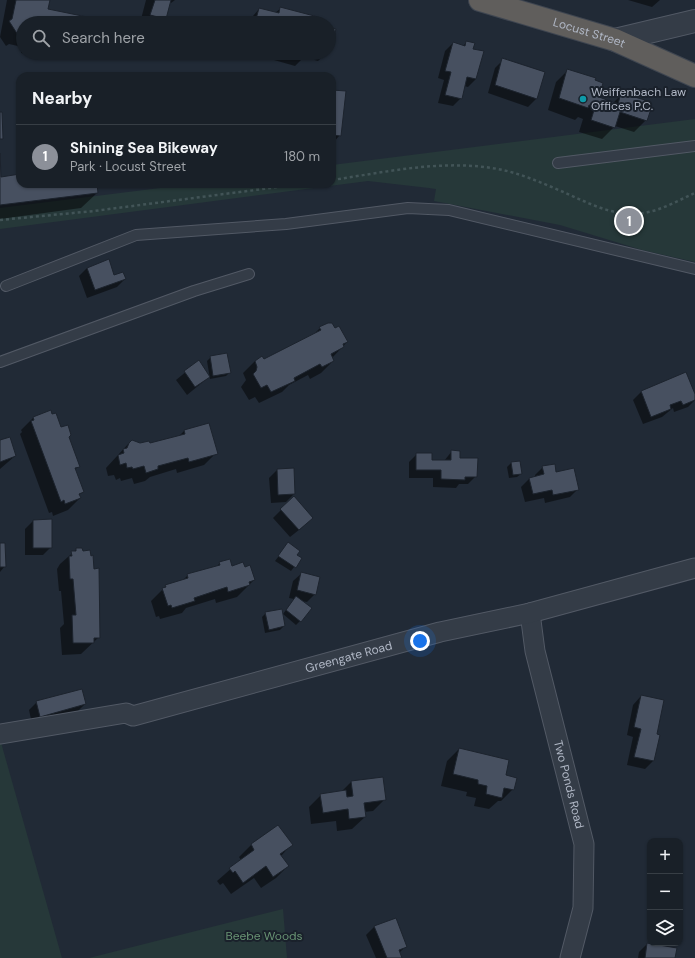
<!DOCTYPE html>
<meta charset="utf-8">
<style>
:root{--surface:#192028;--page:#222830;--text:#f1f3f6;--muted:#9fa3a8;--line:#373e45;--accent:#8c9099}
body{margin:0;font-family:"DM Sans",sans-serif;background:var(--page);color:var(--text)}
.controls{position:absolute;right:12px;bottom:12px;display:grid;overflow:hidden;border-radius:8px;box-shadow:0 1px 3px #0004}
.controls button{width:36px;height:36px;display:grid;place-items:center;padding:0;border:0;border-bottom:1px solid var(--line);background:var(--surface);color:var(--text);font:20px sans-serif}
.you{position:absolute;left:420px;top:641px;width:14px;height:14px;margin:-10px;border:3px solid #fff;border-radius:50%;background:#1a73e8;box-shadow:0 0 0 6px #1a73e833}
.badge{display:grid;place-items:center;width:26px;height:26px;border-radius:50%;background:var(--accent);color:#fff;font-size:13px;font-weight:700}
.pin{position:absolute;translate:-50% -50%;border:2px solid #fff;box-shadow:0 1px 4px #0006}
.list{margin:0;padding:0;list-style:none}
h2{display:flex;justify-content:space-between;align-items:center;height:52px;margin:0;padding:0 16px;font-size:17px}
h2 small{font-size:13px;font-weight:400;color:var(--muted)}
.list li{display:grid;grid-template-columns:26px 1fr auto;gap:12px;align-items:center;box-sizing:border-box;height:64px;padding:0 16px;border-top:1px solid var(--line)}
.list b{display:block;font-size:15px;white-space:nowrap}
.list p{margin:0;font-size:13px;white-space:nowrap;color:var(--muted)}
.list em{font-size:13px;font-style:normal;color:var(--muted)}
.icon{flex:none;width:22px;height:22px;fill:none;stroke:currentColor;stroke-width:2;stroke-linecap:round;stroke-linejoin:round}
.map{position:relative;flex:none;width:695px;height:958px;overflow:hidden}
.search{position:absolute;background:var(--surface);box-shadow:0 1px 3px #0004;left:16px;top:16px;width:320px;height:44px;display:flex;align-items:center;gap:10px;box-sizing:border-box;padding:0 14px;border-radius:22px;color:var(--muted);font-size:15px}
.panel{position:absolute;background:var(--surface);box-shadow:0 1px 3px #0004;left:16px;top:72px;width:320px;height:116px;border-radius:12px}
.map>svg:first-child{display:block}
</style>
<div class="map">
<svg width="695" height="958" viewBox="0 0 695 958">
<rect width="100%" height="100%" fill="#212a36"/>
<path fill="#263839" d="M695,119V262L642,250L560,225L434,201L436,189L429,188L368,181L0,229V208L192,184H332V165Z
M0,739L62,958H0Z
M283,909L287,958H89Z"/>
<path fill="#0007" d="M7,0H49L47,10L96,23H23V53H34L32,55L21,53L22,47L9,44L6,46L0,37Z
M146,0H175L171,3H169L165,19L161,23H140Z
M628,0H660L652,7Z
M281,8L319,23H247L259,9L275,13Z
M467,42L472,49L476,79L468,87L464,86L461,98L453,106L438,103L444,80L438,78L445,51L453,43L463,46Z
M47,53H85L78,59Z
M269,53H326L318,61L304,57L295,66L267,58Z
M503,60L544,73L536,99L528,107L488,93L495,68Z
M568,70L598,98L613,103L622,94L642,107L646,120L634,132L615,126L602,139L579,132L583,119L578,117L575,120L548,110L556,82Z
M332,91L340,135L332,144Z
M0,172V178L20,175V184H96L97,193L81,208L0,219Z
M87,268L125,279L117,287L87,298L79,276Z
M320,328L347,342L332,358L333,361L321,373L310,379L308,375L289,385L282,392L259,403L255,397L249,400L241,387L246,380L243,373L255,361H264L312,336Z
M211,357L230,372L226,376L210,379L207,361Z
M199,361L209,377L187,395L176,380Z
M686,373L695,400L688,407L674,412L673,408L662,417L643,424L633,400L641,392Z
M52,415L68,438L78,466L75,470L83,492L79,495L80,498L68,510L53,516L52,512L49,513L20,434L22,432L21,430L33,418Z
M184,431L216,453L204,465L177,473L176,469L150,477L145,481L134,484L132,478L121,481L120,478L116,480L114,475L108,476L106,468L129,443L149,445L179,436Z
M0,442L15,456L0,469Z
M452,451L476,476L468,484H459L456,488L433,487V478H409V462L417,454L431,461H444Z
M511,463L521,474L517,477L509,478L507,467Z
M543,467L556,473L578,489L570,497L545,503L544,498L525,502L521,487L529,479L535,477V475Z
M293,469L294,494L286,502L271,503L269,478L277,470Z
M281,510L304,526L290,537L273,518Z
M33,521L51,547L43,555H25V529Z
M0,544L5,566L0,572Z
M288,544L296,555L301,558L291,571L275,561Z
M77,549L99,637L81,654L62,655L60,628L64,624L61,591H59L57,569L60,564Z
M220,563L231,567L254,580L237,597L216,603L215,599L186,608L182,613L160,619L159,616L156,617L151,601L166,586L183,580L188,575L216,567Z
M302,573L315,594L307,602L301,601L300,621L296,625L283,614L294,599L289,598L293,581Z
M266,613L284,626L280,630L265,633L262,617Z
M81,690L85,704L77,712L32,724L29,710L37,702Z
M641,696L655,735L653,761L645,769L627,765L633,737L627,735L633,705Z
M459,749L505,776L513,789L501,801H498L489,809L474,806L476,798L466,796L467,792L441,786L447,761Z
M382,778L385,799L373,811L364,812L365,817L352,829L337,831L336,821L311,824L309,807L321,795L341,792L351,782Z
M278,826L291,845L281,856L288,866L276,878L261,888L254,878L231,894L223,883L220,885L217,881L241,860L239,857L251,845Z
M395,919L406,946L399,953L401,958H376L366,935L374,927Z
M647,944L674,958H638L639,952Z"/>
<path fill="#475060" stroke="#1c232d" d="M16,0H50L48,9L97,19V23H23V33L18,35L9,21L12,19Z
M155,0H171L166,19L150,15Z
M280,7L322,18L320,23H255L259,8L279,13Z
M329,27L336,29L331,49L329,48Z
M466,41L475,43L473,49L484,51L476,79L467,77L462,99L445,95L451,72L445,71L453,42L465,46Z
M502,58L545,72L537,99L495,85Z
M567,69L596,78L595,80L603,83L599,97L618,104L621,93L645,100L643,106L651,109L647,121L620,112L615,128L591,120L595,107L589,105L588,108L559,98Z
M87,73H186V76H87Z
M332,90L346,91L341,136L332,135Z
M0,112H2L3,139H0Z
M0,153L1,177L20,174V184H97L98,193L0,205Z
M109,259L114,275L123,272L126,279L95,290L87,268Z
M328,323H332L335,328L339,326L348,342L343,344L344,347L331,354L334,361L322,367L320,364L294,378L295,381L271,392L267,385L261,388L253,374L256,371L257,367L255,361L262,356L264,359L321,330L319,327Z
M227,353L231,373L213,376L210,356Z
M199,360L210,377L195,387L184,371Z
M686,372L695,394V400L683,405L681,401L670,405L671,409L651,417L641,391Z
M51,410L52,414L56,413L61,427L68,425L71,435L69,437L80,467L75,468L84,492L79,494L81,498L65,504L64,500L61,502L31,421L34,420L33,417Z
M209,423L218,454L189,462L188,458L158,466V469L146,473L144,466L133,469L132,467L127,468L126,463L120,465L118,455L124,453L123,449L127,448L129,443L132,440L140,443L149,441L150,443L185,434L184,430Z
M10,437L16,456L0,462V440Z
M451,450L460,451V458H478L477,477H465V480L441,479V470H416V453H432V460H451Z
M520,461L522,474L513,475L511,462Z
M555,464L556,472L574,468L579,490L553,495L552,490L533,494L529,478L544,474L542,466Z
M294,468L295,494L278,495L277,469Z
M294,496L313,518L299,530L280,509Z
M52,519V548H33V520Z
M288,542L300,551L297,555L302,558L296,568L278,556Z
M0,543H5L6,567H0Z
M76,548H82L83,551L90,550L91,556L93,555L94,569L99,568L100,638H94V643H73L72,615H76L73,579H70L69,556H72L71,551H76Z
M230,559L232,566L243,562L245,567L250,565L255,580L249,582L250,585L228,592L227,587L194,598L195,601L172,608L171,605L168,606L162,588L166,587L165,585L188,578L187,574L220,565L219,562Z
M301,572L320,577L316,595L297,590Z
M296,596L312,608L301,622L286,610Z
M282,609L285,626L269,630L265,612Z
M82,689L86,704L40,717L36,701Z
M641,695L664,700L657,734L660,735L654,761L634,757L641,729L634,727Z
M459,748L509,760L506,775L517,778L514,790L504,788L502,798L486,794L487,786L478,784V780L453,774Z
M383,777L386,800L364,803L366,817L349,819L348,809L323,813L320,794L346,790L347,797L353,796L351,781Z
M278,825L293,845L280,854L289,866L273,877L266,866L243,883L235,871L233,873L229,868L254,850L251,844Z
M396,918L407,947L399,950L402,958H387L374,926Z
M647,943L677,948L675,958H645Z"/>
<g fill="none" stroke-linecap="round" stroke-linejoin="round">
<defs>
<path id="service" d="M558,163L695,146
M6,286L136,235L286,224L408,208L449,210L695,269
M0,362L194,291L249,274"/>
<g id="minor">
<path id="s1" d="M530,613L535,651L584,844L583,908L570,958"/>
<path id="s2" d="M1,734L126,713L133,716L440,632L530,613L695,568"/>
</g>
<path id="tertiary" d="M615,40L695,21"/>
<g id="trunk">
<path id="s3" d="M480,0L615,40L695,76"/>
</g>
</defs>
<use href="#service" stroke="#525965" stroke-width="12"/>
<use href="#minor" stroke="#525965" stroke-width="21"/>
<use href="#tertiary" stroke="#525965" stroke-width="24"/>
<use href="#trunk" stroke="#3f4651" stroke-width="24"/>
<path stroke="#425457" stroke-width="2.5" stroke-dasharray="3 3" stroke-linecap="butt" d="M332,180C387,172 442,159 498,169C519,173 540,182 561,191C587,202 614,218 644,213C662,210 679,200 695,193
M0,220L94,211L301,184"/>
<use href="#service" stroke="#343c47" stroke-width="10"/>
<use href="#minor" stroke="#343c47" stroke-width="19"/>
<use href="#tertiary" stroke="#343c47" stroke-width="22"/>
<use href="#trunk" stroke="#605e5c" stroke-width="22"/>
</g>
<circle fill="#0f9aa8" stroke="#1a212b" stroke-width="1.5" cx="583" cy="99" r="4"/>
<g text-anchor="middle" stroke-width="4" stroke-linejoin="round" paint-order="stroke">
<g font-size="12" fill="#afb6c4" stroke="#1a212b">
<text dy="4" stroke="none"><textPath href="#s3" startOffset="114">Locust Street</textPath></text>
<text dy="4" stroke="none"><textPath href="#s2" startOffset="358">Greengate Road</textPath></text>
<text dy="4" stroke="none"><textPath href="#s1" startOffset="176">Two Ponds Road</textPath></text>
</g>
<g font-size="12" fill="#afb6c4" stroke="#1a212b" text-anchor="start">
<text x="591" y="96">Weiffenbach Law<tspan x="591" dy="14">Offices P.C.</tspan></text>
</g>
<g font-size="12" fill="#689373" stroke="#1a212b">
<text x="264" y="940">Beebe Woods</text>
</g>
</g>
</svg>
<div class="controls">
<button>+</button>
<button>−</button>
<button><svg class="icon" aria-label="layers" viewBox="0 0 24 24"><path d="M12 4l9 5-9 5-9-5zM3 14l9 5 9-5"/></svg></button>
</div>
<div class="you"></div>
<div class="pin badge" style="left:629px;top:221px">1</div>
<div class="search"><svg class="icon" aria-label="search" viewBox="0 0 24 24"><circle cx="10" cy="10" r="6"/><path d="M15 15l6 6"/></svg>Search here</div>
<section class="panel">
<h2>Nearby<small></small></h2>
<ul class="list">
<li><span class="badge">1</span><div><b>Shining Sea Bikeway</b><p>Park · Locust Street</p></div><em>180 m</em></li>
</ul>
</section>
</div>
